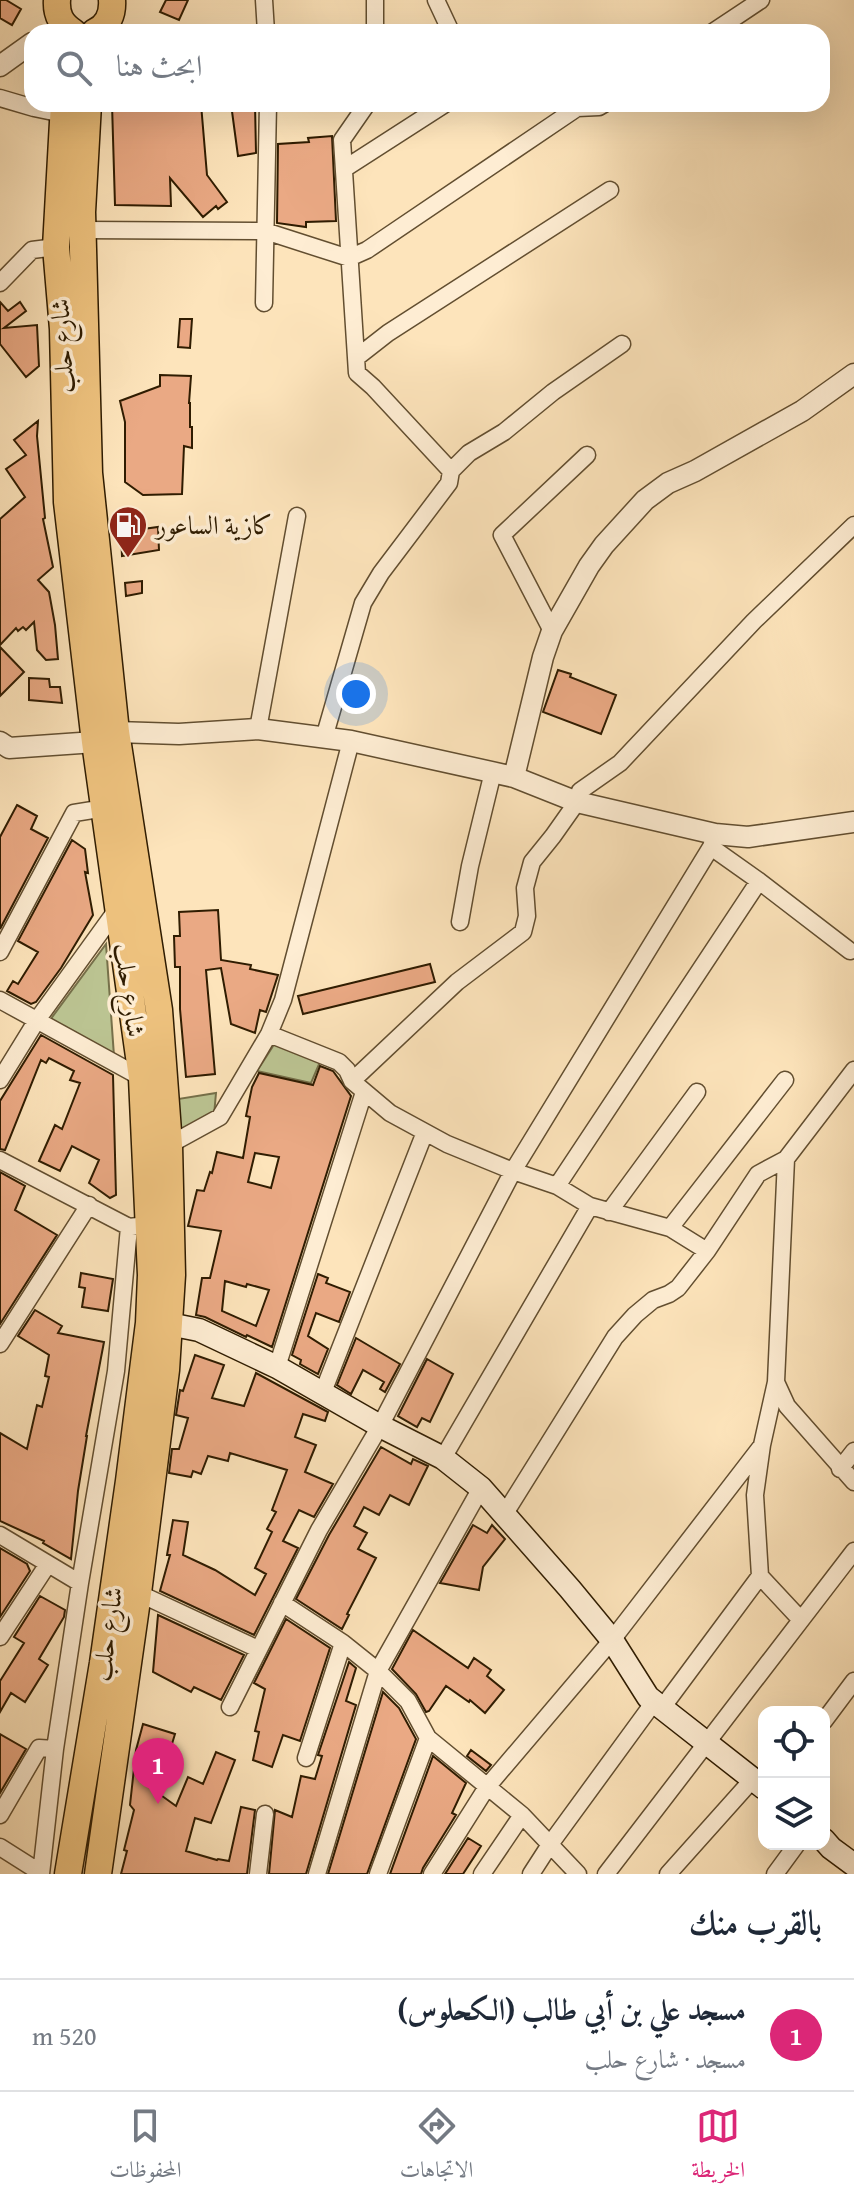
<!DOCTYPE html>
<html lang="ar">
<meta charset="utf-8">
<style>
:root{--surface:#fff;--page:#f6f6f7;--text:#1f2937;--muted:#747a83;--line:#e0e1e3;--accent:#db2777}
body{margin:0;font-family:"Gentium Book Plus",Amiri,serif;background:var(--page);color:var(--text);direction:rtl}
.controls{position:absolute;right:24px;bottom:24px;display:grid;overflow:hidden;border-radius:16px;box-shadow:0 8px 32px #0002}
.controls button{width:72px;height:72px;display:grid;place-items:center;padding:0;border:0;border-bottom:2px solid var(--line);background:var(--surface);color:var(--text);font:40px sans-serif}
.you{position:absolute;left:356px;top:694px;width:28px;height:28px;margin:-20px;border:6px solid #fff;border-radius:50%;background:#1a73e8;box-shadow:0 0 0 12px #1a73e833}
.badge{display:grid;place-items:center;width:52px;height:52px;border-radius:50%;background:var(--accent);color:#fff;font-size:26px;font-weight:700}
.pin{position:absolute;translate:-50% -66px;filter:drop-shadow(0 2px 4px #0008)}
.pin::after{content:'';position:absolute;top:42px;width:28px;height:24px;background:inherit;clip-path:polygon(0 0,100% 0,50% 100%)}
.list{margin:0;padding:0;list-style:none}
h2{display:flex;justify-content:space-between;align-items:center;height:104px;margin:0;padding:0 32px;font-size:34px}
h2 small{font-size:26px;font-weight:400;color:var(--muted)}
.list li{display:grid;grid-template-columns:52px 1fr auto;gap:24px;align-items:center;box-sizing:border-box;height:112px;padding:0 32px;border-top:2px solid var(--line)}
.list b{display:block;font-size:30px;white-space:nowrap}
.list p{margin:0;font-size:26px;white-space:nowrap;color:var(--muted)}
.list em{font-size:26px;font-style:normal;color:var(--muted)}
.icon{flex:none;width:44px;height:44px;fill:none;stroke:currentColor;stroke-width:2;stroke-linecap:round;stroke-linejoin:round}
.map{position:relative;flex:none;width:854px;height:1874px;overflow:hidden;direction:ltr}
.search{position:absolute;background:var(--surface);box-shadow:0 8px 32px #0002;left:24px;right:24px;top:24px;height:88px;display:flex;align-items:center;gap:20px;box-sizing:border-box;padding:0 28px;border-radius:24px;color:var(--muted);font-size:30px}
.sheet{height:216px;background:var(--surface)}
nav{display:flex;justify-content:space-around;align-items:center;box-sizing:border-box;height:112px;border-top:2px solid var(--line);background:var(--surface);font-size:22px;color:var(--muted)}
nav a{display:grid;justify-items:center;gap:4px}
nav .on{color:var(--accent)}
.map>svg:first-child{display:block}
</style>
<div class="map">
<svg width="854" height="1874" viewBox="0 0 854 1874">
<rect width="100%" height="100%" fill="#fde4bb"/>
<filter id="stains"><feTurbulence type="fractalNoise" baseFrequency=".0025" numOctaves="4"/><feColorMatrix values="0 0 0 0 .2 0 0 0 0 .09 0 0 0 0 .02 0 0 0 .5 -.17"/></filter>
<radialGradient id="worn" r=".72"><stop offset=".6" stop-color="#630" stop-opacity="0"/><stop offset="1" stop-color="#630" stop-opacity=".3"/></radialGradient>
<path fill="#bcc593" stroke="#76704a" stroke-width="2" d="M106,944L114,1056L50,1020Z
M275,1043L320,1062L311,1083L257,1071Z
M216,1093L214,1115L176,1131L178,1099Z"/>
<path fill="#eaa984" stroke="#2f1c01" stroke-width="2" fill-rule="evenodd" d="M0,0H6L21,9L12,25L0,18Z
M166,0H188L179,20L160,12Z
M112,104H201L207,175L227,202L218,209L216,206L203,217L170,178L171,206L115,205Z
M231,104H255L256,153L238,156Z
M332,136L336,221L306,222V227L277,223L278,144L309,142L308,138Z
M0,302L8,311L20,302L26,311L4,328L37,325L39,366L26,377L0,344Z
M180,319H192L190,348L178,347Z
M160,375L191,376L189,403H190V427H192V448L184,446L182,494L143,495L125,482V422L120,401L160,386Z
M38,421L37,436L45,518L43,519L53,567L38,580L49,592L55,625L58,659L46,660L37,650L34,622L26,630L23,627L18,631L16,628L0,645V519L25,497L6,469L26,455L14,440Z
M158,527L159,550L122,556L121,532Z
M142,581V593L126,596L125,583Z
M0,647L24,672L0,696Z
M558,670L571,674L570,677L616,695L601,734L543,712Z
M29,678L49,679L50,687H60L62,703L29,700Z
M17,805L37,816L31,829L48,838L0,929V837Z
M72,840L85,849L88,873L85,872L93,915L61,968L36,1002L31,1004L7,991L13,981L18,984L38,952L18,941Z
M218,910L221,960L251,965L250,969L278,975L266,1012L260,1010L255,1033L231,1024L221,968L206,970L215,1074L186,1077L180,1009V967H175L174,936H180L179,912Z
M430,964L435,982L303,1014L298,996Z
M41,1035L113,1075L116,1195L110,1198L89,1183L99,1160L72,1146L60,1171L39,1161L55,1125L62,1129L80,1083L70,1080L74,1071L49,1058L46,1063L41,1060L5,1150L0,1149V1101Z
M320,1066L333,1071L351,1096L272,1347L247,1335L246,1337L205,1317L196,1315L202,1278H210L221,1231L188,1226L197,1190L204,1191L210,1172L212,1173L217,1152L243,1158L250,1117L246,1116L252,1087L259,1073L313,1085ZM255,1153L279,1157L271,1188L248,1182ZM225,1281L246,1287L247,1284L269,1290L256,1326L222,1311Z
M0,1172L25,1186L15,1210L57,1235L0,1324Z
M81,1273L113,1279L108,1311L82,1307L85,1288L79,1287Z
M318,1274L328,1278L326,1283L350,1292L339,1322L316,1313L308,1336L328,1349L318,1374L300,1364L301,1360L292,1355Z
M35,1310L62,1326L58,1333L104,1342L86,1436H87L78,1491L71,1559L43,1543L44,1541L0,1521V1433L27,1449L37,1405L42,1407L49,1377L45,1376L49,1355L18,1336Z
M356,1338L400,1364L385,1392L380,1389L384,1382L363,1370L351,1394L337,1385Z
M195,1355L224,1365L212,1398L244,1406L256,1373L328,1412L325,1421L303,1414L295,1437L316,1445L305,1472L333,1484L314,1517L299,1510L283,1541L298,1548L254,1635L160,1591L170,1555H167L173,1520L188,1522L183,1555L215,1570L255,1595L266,1574L255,1568L272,1532L267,1529L276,1512L272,1510L287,1470L230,1453L228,1461L208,1456L201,1474L193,1471L191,1477L169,1473L172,1449H179L188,1418L176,1415L180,1390L183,1391Z
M427,1359L453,1374L430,1422L422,1418L417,1427L398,1416Z
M381,1447L411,1464L413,1459L428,1466L409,1505L390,1495L379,1515L364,1507L354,1526L367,1533L358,1549L376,1558L347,1614L349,1615L342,1629L296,1599L329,1535Z
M473,1525L487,1533L492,1525L505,1539L483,1567L479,1590L440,1583Z
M0,1548L27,1564L30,1571L0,1617Z
M40,1596L65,1610L64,1617L39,1659L48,1665L25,1702L11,1693L0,1712V1681L24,1643L14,1637Z
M158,1615L244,1655L221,1700L194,1687L191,1692L153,1672Z
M286,1619L330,1648L300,1741L283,1735L272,1767L253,1760L259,1732L255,1731L265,1689L254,1683Z
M413,1630L468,1668L474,1658L491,1670L487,1676L504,1690L485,1713L470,1700L469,1702L446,1686L429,1711L426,1712L416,1694L392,1669Z
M349,1662L356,1668L346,1701L356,1705L306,1874H269L275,1810L292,1817L301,1776L315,1779L322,1756L318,1755Z
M383,1692L399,1708L416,1739L367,1874H328Z
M143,1724L175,1734L168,1757L156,1753L150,1773L156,1776L151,1788L176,1806L188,1777L203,1784L216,1752L235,1760L211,1823L195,1818L186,1851L217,1860L218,1859L229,1861L241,1807L255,1810L247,1874H121L127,1851L124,1850L134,1810L130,1805L136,1750Z
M0,1734L26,1749L0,1793Z
M471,1750L491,1765L486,1771L467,1756Z
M433,1756L466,1783L452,1813L456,1815L423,1868L421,1874H390Z
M468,1838L481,1846L476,1854L463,1874H445Z"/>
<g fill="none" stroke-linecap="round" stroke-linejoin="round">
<defs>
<path id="minor" d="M264,0L266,32
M375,0V32
M436,0L451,32
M713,32L761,0
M0,98L34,108L63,114
M367,104L342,140L357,373L373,387L451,471
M344,169L445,104
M82,230L265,231L349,258L367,250L577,108L599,107L604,104
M0,283L32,250L56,247
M264,303L268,104
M356,358L388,333L610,190
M552,631L502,535L587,455
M258,729L297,516
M324,738L363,603L381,573L449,483L451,471L469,453L504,432L553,392L622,344
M711,847L759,881L850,951
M460,922L470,866L493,772
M0,952L74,813L105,808
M0,1000L142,1078
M269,1034L339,1062L347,1070L352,1081L457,982L523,932L527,916L525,888L532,862L553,836L577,802L580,791L620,763L754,621L854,525
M0,1080L37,1020L118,908
M352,1081L390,1113L447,1144L513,1171L557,1186L590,1206L670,1228L707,1251
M169,1145L220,1117L269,1034L283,1000L351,741
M0,1160L129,1227L138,1226
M557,1186L759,881
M609,1212L697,1092
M670,1228L785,1080
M0,1344L89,1205
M277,1367L364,1092
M776,1382L787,1406L854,1482
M323,1392L425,1132
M443,1458L590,1206
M840,1469L854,1451
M504,1515L615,1337L635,1315L653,1300L669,1294L678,1288L707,1251L758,1174L786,1159
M0,1535L80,1583
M138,1593L258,1649
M282,1603L343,1643L378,1671L408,1701L428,1738L522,1815L578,1874
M801,1620L760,1576L755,1495L762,1445L776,1382L786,1159L854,1070
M0,1637L48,1564
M230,1707L319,1530L380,1426L513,1171L711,847L715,834
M662,1708L760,1576
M824,1721L854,1681
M306,1758L343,1643
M0,1815L39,1748L55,1749
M0,1847L41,1873
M41,1874L55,1749L80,1583L116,1371L129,1227
M258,1874L265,1814
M317,1874L378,1671L481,1488
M378,1874L428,1738
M432,1874L487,1787L612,1640L760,1448
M482,1874L522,1815
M531,1874L551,1843L654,1702
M606,1874L854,1551
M668,1874L753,1779
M775,1874L797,1844"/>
<path id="tertiary" d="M0,66L32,43
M0,742L9,748L95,742L116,732L179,734L258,729L351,741L514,777L577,802L715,834L748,837L854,822
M514,777L543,657L552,631L589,566L604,545L645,500L668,483L695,471L802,411L854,374"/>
<path id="secondary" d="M169,1324L199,1330L277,1367L380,1426L443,1458L481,1488L570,1589L612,1640L648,1697L764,1788
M824,1840L831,1848L854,1865"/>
<path id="primary" d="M57,0C56,15 61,24 73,32
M95,32C108,26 113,14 112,0
M64,104L56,247L63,329L67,502L95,742L142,1078L151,1275L149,1323L129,1481L103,1663L68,1874
M88,104L82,212L89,473L116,732L159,1010L169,1145L172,1275L166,1370L138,1593L98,1874"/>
</defs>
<use href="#minor" stroke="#624e30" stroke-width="19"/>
<use href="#tertiary" stroke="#624e30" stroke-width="23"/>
<use href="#secondary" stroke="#2f1c01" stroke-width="25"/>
<use href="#primary" stroke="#2f1c01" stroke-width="29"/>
<use href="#minor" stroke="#feedd3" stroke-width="16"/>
<use href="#tertiary" stroke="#feedd3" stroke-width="20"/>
<use href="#secondary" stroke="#feedd3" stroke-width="22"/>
<use href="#primary" stroke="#eec27e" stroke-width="26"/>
</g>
<defs>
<symbol id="fuel-pin" viewBox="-11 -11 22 30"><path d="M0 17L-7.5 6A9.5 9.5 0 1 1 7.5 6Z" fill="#8f2418" stroke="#feedd3"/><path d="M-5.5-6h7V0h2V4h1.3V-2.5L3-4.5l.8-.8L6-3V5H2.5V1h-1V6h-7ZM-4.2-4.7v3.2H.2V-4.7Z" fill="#fff"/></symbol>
</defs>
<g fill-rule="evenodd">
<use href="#fuel-pin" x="106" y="503" width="44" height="60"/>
</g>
<g text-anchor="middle" stroke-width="7" stroke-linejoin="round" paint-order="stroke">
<g font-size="26" fill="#2f1c01" stroke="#feedd3">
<text transform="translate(62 346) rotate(-93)" y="9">شارع حلب</text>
<text transform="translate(130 990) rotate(82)" y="9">شارع حلب</text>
<text transform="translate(107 1634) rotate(-82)" y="9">شارع حلب</text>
</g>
<g font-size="26" fill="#2f1c01" stroke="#feedd3" text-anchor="start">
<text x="156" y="534">كازية الساعور</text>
</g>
</g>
<rect width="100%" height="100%" filter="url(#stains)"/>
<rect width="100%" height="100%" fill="url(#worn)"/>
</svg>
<div class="controls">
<button><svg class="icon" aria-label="locate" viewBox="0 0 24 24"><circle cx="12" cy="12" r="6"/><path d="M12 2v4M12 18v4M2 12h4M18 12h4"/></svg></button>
<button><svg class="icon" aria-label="layers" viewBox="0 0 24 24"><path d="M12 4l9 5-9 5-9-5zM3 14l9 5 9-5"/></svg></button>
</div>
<div class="you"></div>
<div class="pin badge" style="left:158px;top:1804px">1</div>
<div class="search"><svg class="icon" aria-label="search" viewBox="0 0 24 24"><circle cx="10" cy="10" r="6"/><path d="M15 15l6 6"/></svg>ابحث هنا</div>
</div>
<section class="sheet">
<h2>بالقرب منك<small></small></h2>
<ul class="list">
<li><span class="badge">1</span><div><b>مسجد علي بن أبي طالب (الكحلوس)</b><p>مسجد · شارع حلب</p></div><em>520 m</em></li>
</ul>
</section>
<nav>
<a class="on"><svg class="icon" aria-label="map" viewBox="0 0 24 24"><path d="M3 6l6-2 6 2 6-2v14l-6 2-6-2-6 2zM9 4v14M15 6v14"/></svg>الخريطة</a>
<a><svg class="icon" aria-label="directions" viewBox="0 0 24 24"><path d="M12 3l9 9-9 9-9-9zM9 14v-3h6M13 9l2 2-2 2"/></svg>الاتجاهات</a>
<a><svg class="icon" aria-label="saved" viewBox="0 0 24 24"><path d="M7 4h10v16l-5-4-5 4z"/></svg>المحفوظات</a>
</nav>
